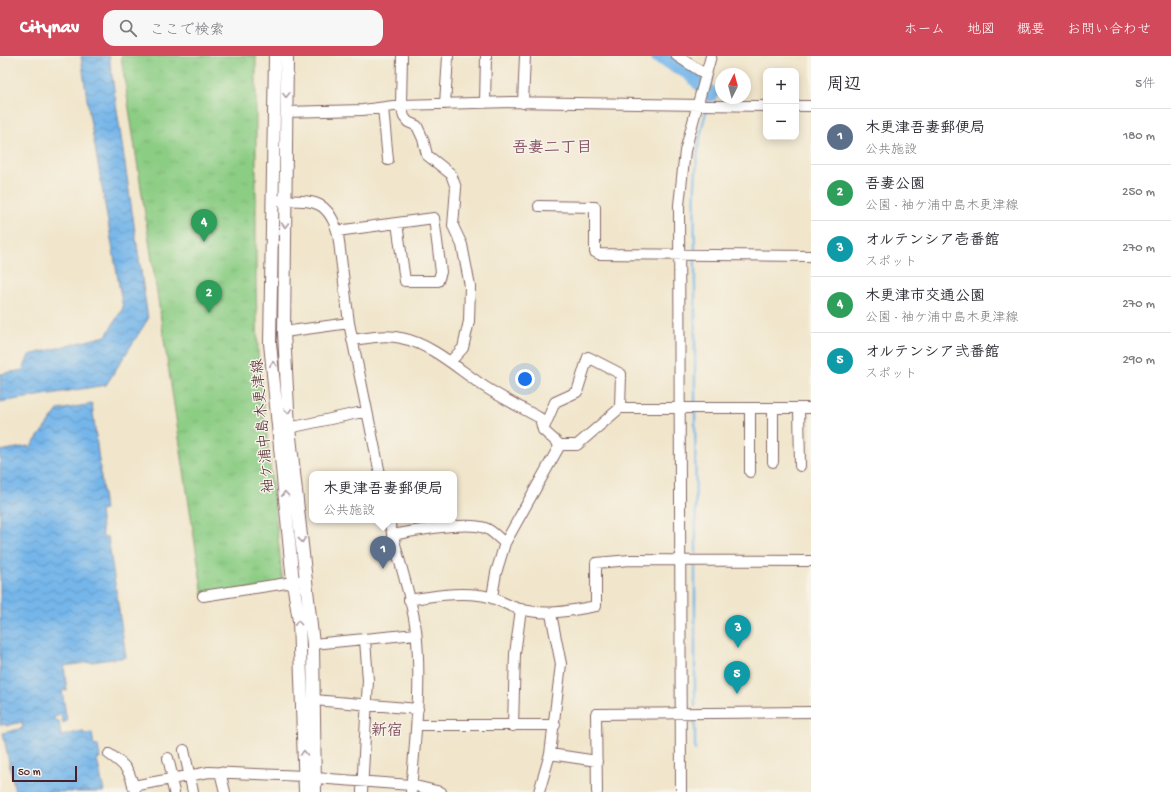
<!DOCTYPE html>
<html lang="ja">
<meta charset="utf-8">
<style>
:root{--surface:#fff;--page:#f7f7f7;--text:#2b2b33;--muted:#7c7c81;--line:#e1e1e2;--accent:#d1495b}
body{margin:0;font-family:"Gochi Hand","Klee One",sans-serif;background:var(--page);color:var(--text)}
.controls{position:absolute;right:12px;top:12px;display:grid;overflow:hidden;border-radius:8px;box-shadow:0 2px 10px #0003}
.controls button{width:36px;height:36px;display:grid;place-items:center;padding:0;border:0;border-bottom:1px solid var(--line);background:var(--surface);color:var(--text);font:20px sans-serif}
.compass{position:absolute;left:715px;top:12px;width:36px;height:36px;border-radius:50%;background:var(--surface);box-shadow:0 2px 10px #0003;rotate:6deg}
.scale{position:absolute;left:12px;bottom:10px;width:65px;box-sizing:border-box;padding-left:4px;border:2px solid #4a1f2b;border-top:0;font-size:11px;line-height:14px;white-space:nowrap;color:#4a1f2b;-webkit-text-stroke:3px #f7f3e8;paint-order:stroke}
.you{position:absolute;left:525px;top:323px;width:14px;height:14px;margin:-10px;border:3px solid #fff;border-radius:50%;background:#1a73e8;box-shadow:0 0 0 6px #1a73e833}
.badge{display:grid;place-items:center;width:26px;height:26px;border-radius:50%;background:var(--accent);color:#fff;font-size:13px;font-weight:700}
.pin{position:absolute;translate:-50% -33px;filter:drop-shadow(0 1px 2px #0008)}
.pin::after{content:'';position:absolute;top:21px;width:14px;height:12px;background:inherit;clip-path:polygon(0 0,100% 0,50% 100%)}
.popup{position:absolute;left:309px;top:415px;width:148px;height:52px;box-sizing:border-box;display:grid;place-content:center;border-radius:8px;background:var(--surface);filter:drop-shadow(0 1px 3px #0005);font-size:13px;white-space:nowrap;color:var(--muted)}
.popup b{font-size:15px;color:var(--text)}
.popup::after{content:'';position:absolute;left:50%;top:100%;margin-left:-8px;border:8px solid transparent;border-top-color:var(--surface)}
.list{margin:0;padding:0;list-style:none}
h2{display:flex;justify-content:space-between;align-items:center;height:52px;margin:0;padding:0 16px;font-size:17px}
h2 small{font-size:13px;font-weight:400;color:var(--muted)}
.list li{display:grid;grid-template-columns:26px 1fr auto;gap:12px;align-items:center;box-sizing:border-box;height:56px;padding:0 16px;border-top:1px solid var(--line)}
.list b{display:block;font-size:15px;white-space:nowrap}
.list p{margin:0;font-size:13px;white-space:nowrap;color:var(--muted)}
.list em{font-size:13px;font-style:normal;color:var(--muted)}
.icon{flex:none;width:22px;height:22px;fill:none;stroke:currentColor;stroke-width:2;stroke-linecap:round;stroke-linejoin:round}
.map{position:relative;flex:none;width:811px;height:736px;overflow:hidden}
header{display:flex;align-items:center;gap:24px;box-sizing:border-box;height:56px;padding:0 20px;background:var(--accent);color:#fff}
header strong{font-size:19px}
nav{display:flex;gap:22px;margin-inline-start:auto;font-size:14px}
.search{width:280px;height:36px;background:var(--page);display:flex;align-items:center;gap:10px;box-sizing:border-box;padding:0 14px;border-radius:12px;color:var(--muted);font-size:15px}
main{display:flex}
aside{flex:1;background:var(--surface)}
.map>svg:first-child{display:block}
</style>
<header>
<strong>Citynav</strong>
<div class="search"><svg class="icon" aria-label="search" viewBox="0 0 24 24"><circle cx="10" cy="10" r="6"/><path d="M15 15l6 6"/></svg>ここで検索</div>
<nav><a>ホーム</a><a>地図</a><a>概要</a><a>お問い合わせ</a></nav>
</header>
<main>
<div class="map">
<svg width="811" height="736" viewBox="0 0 811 736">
<defs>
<pattern id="park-tufts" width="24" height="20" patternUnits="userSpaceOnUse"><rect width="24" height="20" fill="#8ccd84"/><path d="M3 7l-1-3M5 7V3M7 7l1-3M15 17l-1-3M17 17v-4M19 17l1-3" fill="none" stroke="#7ab072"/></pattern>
<pattern id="water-waves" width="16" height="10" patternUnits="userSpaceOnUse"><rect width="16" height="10" fill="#75b6ea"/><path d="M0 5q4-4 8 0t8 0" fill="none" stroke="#6293be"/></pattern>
</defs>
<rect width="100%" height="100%" fill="#f7f3e8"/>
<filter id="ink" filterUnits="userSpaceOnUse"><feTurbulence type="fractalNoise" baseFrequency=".025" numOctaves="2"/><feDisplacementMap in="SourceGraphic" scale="8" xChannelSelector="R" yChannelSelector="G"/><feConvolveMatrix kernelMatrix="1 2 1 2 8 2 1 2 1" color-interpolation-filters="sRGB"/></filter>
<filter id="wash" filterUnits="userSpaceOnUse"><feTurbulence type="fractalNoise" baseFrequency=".012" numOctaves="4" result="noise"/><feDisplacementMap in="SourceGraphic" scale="16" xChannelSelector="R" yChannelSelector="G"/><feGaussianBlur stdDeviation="0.9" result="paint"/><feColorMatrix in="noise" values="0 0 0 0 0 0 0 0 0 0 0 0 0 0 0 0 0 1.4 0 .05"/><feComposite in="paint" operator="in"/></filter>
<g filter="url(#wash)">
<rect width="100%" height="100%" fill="#f1e6cc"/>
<path fill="url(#park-tufts)" stroke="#6b7658" d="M121,0H256V229L258,297L283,528L203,540Z"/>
<path fill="url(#water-waves)" stroke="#606a8a" d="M81,0H109L148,263L106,329L0,346V318L23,314L29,299L106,280L123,252L89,57Z
M92,348L105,454L100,455L103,481H108L126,601L64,610L67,634L62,635L67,665L63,667L61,659L54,661L55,665H59L61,680L83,675V678L92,677L94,690L98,689L100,702L97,703L104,736H15L3,677L23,672L22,666L6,670V668L0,669V395L28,390L29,393L58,354Z"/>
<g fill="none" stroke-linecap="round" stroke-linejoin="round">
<path stroke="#75b6ea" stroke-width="2.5" d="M708,47L711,38
M695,196C694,147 693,99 707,52
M695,350V201
M695,355L696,498
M695,650V509
M695,661V694"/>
<path stroke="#75b6ea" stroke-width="15" d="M658,0L689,17L711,38"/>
</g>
</g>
<g filter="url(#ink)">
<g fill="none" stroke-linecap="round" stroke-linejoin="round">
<defs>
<path id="minor" d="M402,0L401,49L404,61L408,66L417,70L423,83L427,99L451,118L456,132L453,170L462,189L470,230L469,265L463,292L450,306
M677,0L705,18
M485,47L486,0
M523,47L525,0
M445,48L448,0
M796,50H811
M383,52L388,104
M286,56L363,54L401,49L511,46L766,50
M273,144C307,146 327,138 338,178L349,267L380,418
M539,150L595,151V196L599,198L811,200
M337,175L434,162L441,216L438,225H405L397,167
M284,276L349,267
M352,284C368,282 385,278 401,282C432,288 459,314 485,331C502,342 522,352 540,362L543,374L560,389H577L620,352H811
M773,352V406
M799,352L800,410
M289,372L367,355
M543,374L555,346L577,336L588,301L621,318L620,352
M750,416V352
M389,464C397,501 411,537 416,574C422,629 415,682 411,736
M392,479C413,475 466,465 485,472C492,474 499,483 505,487
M203,540L300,525
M492,541L496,517L505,487L560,389
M409,544C432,540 456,536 479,539C494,540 505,549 520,553C546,560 569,555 596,550V507L630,504L811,505
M313,588L416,578
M314,644L418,653
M417,669H555
M513,670L515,598L521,553
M184,694L193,736
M109,698C127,710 130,715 135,736
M550,698L597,705
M168,702L173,723
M220,716L225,736
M315,722L411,729L441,736
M171,723L174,736
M133,730L209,716L305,720
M362,736L368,624L365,584
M539,736L550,698L561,608L551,558
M597,736L596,658L811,656
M681,736L679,149L685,95L711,0"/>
<path id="major" d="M275,0L270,287L293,526L299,565L305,736
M287,0L284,276L289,372L313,588L315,736"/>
</defs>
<use href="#minor" stroke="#846563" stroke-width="12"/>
<use href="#major" stroke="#846563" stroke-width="14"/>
<use href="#minor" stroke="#fff" stroke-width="10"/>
<use href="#major" stroke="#fff" stroke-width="12"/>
</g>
<defs><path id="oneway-chevron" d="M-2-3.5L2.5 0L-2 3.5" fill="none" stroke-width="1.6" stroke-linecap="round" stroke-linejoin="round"/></defs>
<g stroke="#ae9aa0">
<use href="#oneway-chevron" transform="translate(286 39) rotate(91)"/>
<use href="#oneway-chevron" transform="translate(285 169) rotate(90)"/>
<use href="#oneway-chevron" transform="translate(273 308) rotate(-95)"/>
<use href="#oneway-chevron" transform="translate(288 355) rotate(87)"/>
<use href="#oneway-chevron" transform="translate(285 438) rotate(-95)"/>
<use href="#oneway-chevron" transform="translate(302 484) rotate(84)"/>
<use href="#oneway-chevron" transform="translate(298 567) rotate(-94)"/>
<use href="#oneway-chevron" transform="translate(304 697) rotate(-92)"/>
</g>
</g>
<g text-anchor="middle" stroke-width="3" stroke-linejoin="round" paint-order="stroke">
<g font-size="15" fill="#4a1f2b" stroke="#f7f3e8">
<text transform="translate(262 370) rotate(-95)" y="5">袖ケ浦中島木更津線</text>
</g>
<g font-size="16" font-weight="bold" fill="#835163" stroke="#f7f3e8">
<text x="552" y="96">吾妻二丁目</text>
<text x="387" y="679">新宿</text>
</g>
</g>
</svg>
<div class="controls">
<button>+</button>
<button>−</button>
</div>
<svg class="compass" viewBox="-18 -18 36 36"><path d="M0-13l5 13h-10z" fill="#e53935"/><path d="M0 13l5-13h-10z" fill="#7c7c81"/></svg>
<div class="scale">50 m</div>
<div class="you"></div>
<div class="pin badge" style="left:383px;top:513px;background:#5c6f8a">1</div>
<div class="popup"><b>木更津吾妻郵便局</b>公共施設</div>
<div class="pin badge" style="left:209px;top:257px;background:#2e9e5b">2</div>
<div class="pin badge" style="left:738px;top:592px;background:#0f9aa8">3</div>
<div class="pin badge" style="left:204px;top:186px;background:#2e9e5b">4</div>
<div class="pin badge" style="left:737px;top:638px;background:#0f9aa8">5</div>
</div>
<aside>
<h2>周辺<small>5件</small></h2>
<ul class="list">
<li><span class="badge" style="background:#5c6f8a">1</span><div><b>木更津吾妻郵便局</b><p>公共施設</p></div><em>180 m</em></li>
<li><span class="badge" style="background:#2e9e5b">2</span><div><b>吾妻公園</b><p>公園 · 袖ケ浦中島木更津線</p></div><em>250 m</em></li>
<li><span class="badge" style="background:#0f9aa8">3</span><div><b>オルテンシア壱番館</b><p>スポット</p></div><em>270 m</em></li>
<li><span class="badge" style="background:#2e9e5b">4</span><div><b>木更津市交通公園</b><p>公園 · 袖ケ浦中島木更津線</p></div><em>270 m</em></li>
<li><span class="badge" style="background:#0f9aa8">5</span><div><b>オルテンシア弐番館</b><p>スポット</p></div><em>290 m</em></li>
</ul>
</aside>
</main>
